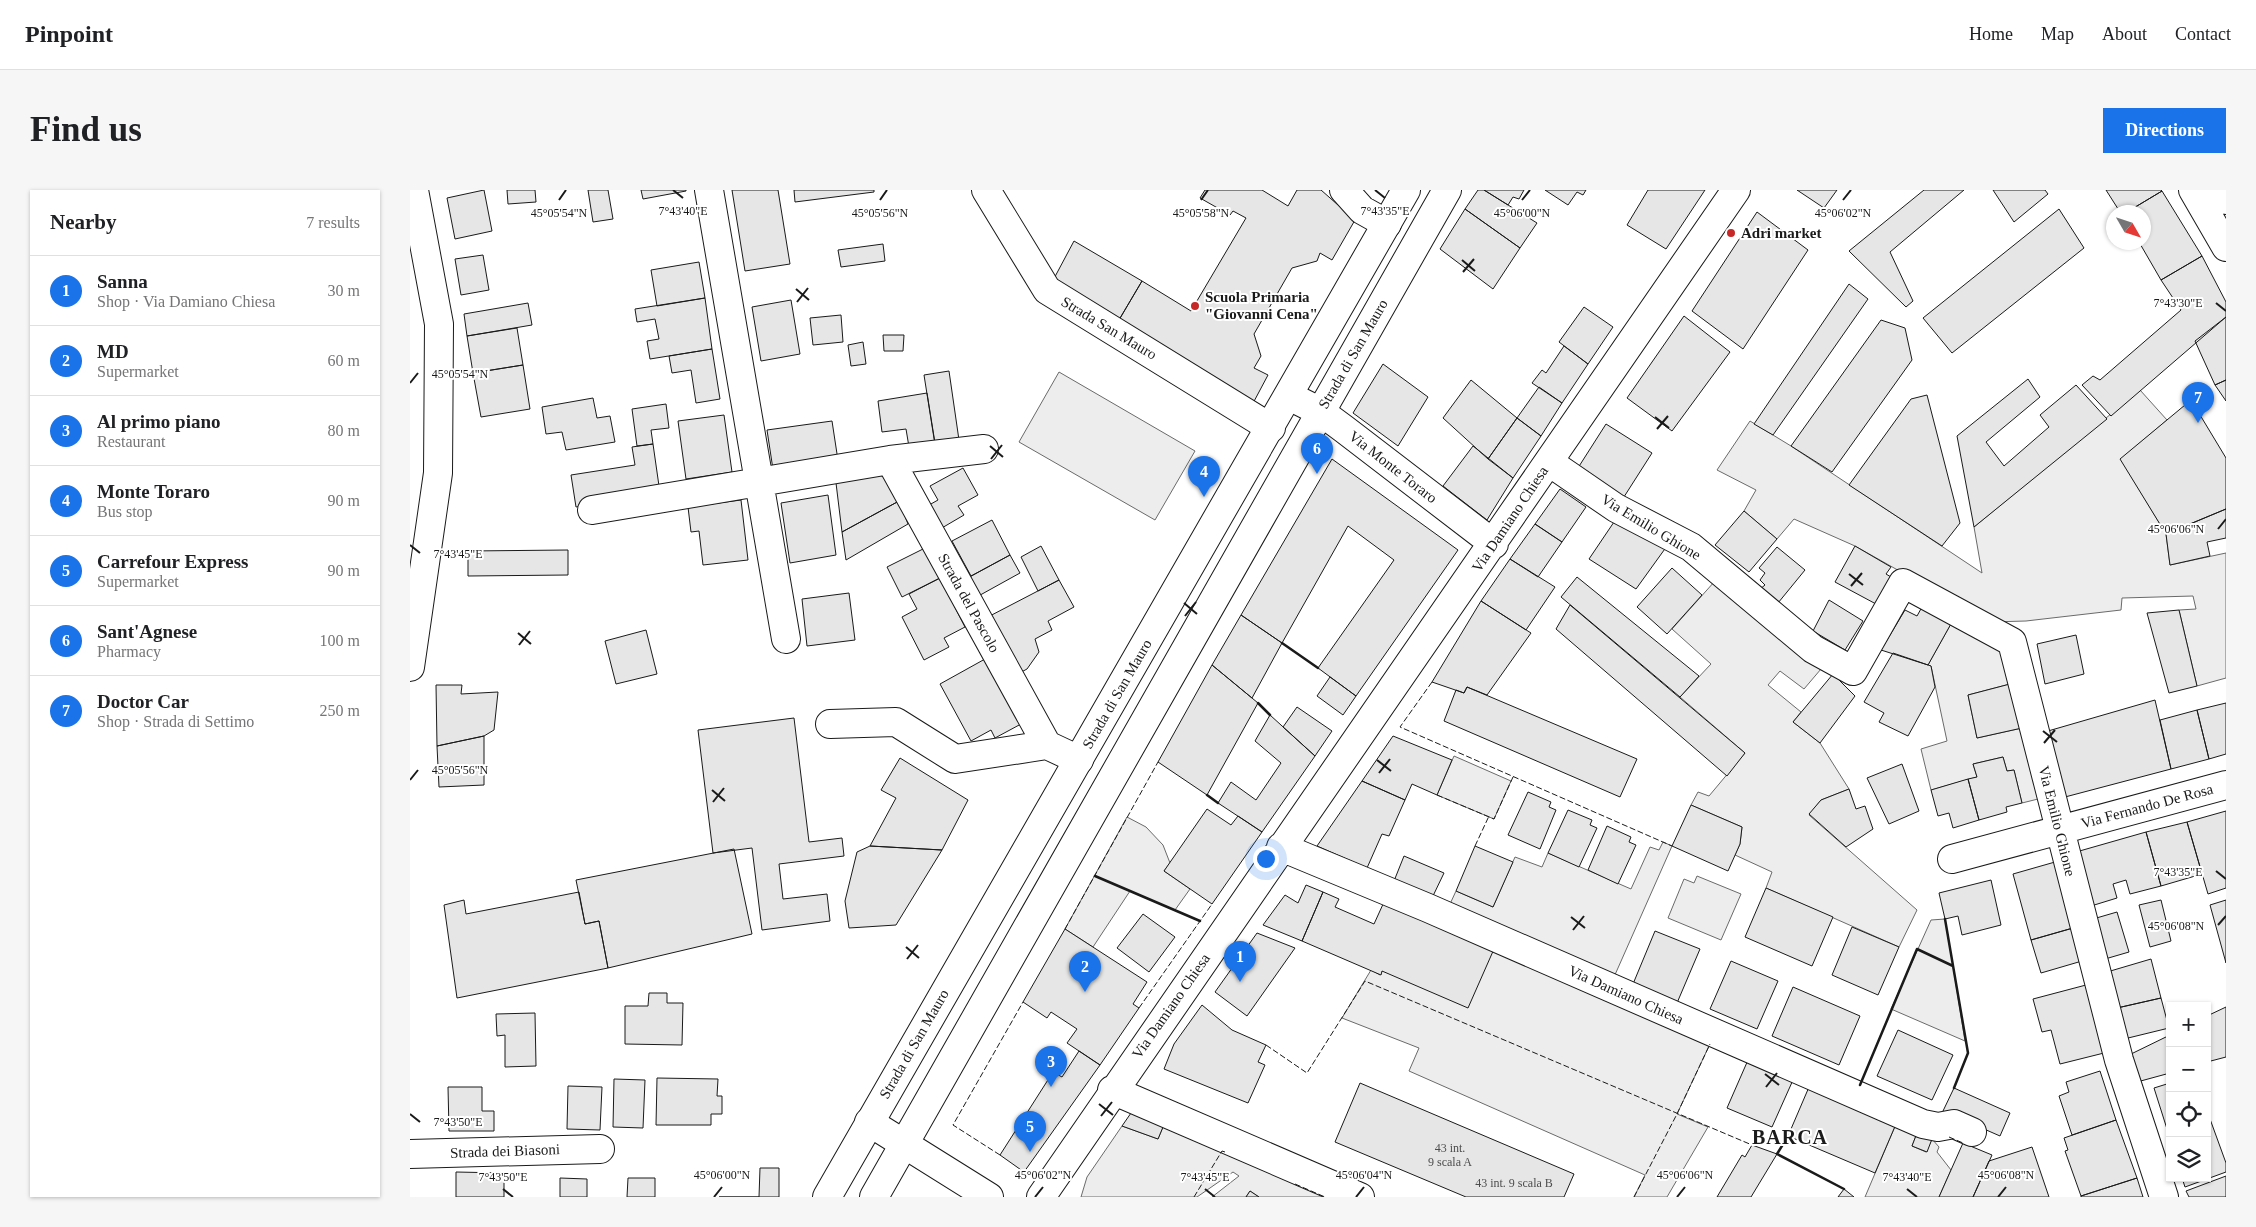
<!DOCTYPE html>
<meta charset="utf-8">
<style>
:root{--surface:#fff;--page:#f6f6f6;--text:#202124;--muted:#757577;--line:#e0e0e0;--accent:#1a73e8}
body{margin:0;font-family:Georgia,serif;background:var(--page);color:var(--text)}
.controls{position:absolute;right:15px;bottom:15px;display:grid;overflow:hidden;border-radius:0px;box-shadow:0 1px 4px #0004}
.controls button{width:45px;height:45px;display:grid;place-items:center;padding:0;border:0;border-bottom:1px solid var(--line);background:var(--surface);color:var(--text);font:25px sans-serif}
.compass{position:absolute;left:1696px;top:15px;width:45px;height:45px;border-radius:50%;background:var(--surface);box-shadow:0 1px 4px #0004;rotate:129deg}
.you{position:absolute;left:855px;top:668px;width:18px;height:18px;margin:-12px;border:4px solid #fff;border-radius:50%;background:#1a73e8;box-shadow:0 0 0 8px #1a73e833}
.badge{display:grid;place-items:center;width:32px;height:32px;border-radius:50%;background:var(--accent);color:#fff;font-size:16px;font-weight:700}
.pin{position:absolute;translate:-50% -41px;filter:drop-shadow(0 1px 2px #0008)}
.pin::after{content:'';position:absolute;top:26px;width:18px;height:15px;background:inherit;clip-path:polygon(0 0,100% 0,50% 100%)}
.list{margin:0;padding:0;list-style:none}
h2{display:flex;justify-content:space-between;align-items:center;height:65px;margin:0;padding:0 20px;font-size:21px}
h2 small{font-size:16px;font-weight:400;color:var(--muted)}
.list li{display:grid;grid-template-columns:32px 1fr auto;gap:15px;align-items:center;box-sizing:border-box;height:70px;padding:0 20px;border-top:1px solid var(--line)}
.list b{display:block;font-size:19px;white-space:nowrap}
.list p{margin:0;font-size:16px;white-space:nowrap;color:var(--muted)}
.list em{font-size:16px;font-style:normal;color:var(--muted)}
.icon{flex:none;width:28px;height:28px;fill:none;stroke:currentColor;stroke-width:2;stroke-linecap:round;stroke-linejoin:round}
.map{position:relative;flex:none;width:1816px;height:1007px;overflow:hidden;border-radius:0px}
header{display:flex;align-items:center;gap:30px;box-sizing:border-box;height:70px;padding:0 25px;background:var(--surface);border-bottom:1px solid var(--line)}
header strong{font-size:24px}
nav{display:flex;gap:28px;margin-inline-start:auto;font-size:18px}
.intro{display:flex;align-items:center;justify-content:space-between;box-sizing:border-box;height:120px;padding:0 30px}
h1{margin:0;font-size:35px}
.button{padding:12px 22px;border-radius:0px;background:var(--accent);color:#fff;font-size:18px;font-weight:700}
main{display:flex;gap:30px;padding:0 30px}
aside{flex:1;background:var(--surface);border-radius:0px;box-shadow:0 1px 4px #0004}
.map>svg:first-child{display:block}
</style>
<header>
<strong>Pinpoint</strong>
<nav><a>Home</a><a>Map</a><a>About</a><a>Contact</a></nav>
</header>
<div class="intro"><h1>Find us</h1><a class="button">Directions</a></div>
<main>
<aside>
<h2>Nearby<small>7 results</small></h2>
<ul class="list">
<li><span class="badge">1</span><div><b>Sanna</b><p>Shop · Via Damiano Chiesa</p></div><em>30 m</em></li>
<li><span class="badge">2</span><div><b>MD</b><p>Supermarket</p></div><em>60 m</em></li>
<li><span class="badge">3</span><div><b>Al primo piano</b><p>Restaurant</p></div><em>80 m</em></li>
<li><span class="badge">4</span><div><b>Monte Toraro</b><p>Bus stop</p></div><em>90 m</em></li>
<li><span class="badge">5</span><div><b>Carrefour Express</b><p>Supermarket</p></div><em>90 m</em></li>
<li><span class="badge">6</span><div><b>Sant'Agnese</b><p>Pharmacy</p></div><em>100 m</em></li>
<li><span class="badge">7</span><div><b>Doctor Car</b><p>Shop · Strada di Settimo</p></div><em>250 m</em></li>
</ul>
</aside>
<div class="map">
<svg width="1816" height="1007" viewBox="0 0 1816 1007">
<rect width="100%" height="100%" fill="#fff"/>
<path fill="#ededed" stroke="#6a6a6a" d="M649,182L785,261L745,330L609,252Z
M1730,200L1757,230L1711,269L1756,344L1760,375L1816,363V488L1787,496L1769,420L1786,419L1783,406L1712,408L1711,420L1616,431L1580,432L1445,356L1384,329L1367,349L1334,321L1346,300L1307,280L1340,231L1381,256L1572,383L1564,337Z
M1305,391L1411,479L1394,499L1370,481L1358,495L1391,522L1383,532L1410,553L1439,599L1411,610L1399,625L1507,720L1489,757L1356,698L1362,682L1325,665L1330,654L1332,637L1281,615L1288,602L1299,606L1335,563L1270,507L1301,474L1262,439Z
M1542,432L1593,458L1600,494L1558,505L1567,548L1612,538L1628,609L1612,613L1604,580L1597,581L1593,567L1563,574L1567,587L1521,600L1511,559L1537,551L1521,476L1518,475Z
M1044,566L1101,591L1084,629L1027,605Z
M717,627L736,637L753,655L760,673L754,681L780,699L765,720L720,701L683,757L655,739Z
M1253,652L1262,656L1204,787L1040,714L1046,701L1083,717L1105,667L1132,677L1138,663L1221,699L1240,657L1249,660Z
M1287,686L1331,704L1311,750L1258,728L1274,689L1284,693Z
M1535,729L1543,776L1555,851L1481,819L1521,730Z
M1084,759L1300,854L1267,924L1298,937L1257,1007H1224L1235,985L999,881L1009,858L932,828L961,780L970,785L972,781Z
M1486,934L1507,943L1502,956L1516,962L1522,949L1529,957L1527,962L1541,980L1529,1007H1455Z
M712,936L748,949L753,937L915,1007H849L840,1001L836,1007H802L829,986L823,982L787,1007H671L677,987Z"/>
<path fill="#e6e6e6" stroke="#1a1a1a" d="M74,0L82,41L45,49L37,8Z
M97,0H125L126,12L98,14Z
M178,0H198L203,29L183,32Z
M231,0H276V1L233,9Z
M322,0H368L380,74L335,81Z
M384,0H464V2L385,12Z
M795,0H852L878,16L887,0H911L945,30L922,70L910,63L907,71L882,78L844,144L851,166L844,178L858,185L841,217L706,135L732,91L781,121L836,28L823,21L820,25L790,8Z
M1068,0H1074L1127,33L1110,58L1055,19Z
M1074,0H1114L1109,9L1103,7L1098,15Z
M1135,0H1176L1173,5L1167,2L1158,15Z
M1238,0H1295L1256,59L1217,35Z
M1387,0H1427L1414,18Z
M1514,0H1554L1480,62L1503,111L1496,117L1439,61Z
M1583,0H1635L1638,4L1604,32Z
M1696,0H1751L1752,1L1717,22H1710Z
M1752,1L1792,66L1751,90L1729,52H1734V22H1717Z
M1055,19L1110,58L1083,99L1030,59Z
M1649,19L1674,58L1542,163L1513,128Z
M1347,22L1398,60L1333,159L1282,121Z
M664,51L732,91L706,135L640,96Z
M473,54L475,71L431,77L428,60Z
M73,65L79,100L51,105L45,69Z
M1792,66L1816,112V127L1701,226L1672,195L1683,186L1690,190L1771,120L1751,90Z
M289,72L295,108L247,116L241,80Z
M1439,94L1458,109L1363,245L1344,234Z
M295,108L302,159L240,169L237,151L249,149L245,129L227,132L225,119Z
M381,110L390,164L351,171L342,117Z
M118,113L122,135L57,146L54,124Z
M1174,117L1203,137L1178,174L1149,152Z
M431,125L433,152L403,155L400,128Z
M1274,126L1320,162L1262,241L1217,208Z
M1816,127V190L1805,195L1785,151Z
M1471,130L1495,138L1502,170L1422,282L1381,256Z
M107,138L113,175L63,183L57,146Z
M473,145H494L493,161H474Z
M453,152L456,174L441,176L438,155Z
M1154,156L1178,174L1152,213L1122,193L1132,180L1136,183Z
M302,159L310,209L286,213L281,180L262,183L259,166Z
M973,174L1018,207L988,256L943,223Z
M113,175L120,219L71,227L63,183Z
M539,181L550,257L526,261L514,185Z
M1618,189L1630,207L1576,252L1594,276L1639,237L1630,225L1666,195L1697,229L1564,337L1547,246Z
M1061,190L1107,228L1078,269L1033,228Z
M1816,190V211L1805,195Z
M1129,197L1152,213L1131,246L1107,228Z
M517,203L525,253L499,257L496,239L472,242L468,211Z
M1517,205L1550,333L1532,356L1439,295L1501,209Z
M183,208L187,228L200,226L205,252L156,260L152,242L136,244L132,217Z
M1781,210L1816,268V319L1756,344L1710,269Z
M256,214L259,238L241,240L243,254L227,256L222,219Z
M314,225L322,282L276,289L268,231Z
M1107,228L1131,246L1103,288L1078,269Z
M422,231L429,277L364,286L357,240Z
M1196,234L1242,263L1212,310L1166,281Z
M243,254L250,303L166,317L161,285L225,275L222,257Z
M1063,256L1103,288L1077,330L1033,296Z
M922,269L1048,360L946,506L908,478L984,370L938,336L872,453L831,425Z
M553,278L568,305L548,316L554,325L525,342L512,319L528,310L520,296Z
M475,281L489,311L432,342L426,293Z
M1150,299L1176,317L1152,352L1125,334Z
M418,305L426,365L380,373L371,313Z
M331,310L338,370L293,375L289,341L281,342L278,317Z
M489,311L498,334L436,370L432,342Z
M1816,319V348L1797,352L1800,366L1760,375L1756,344Z
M1334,321L1367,349L1339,382L1305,355Z
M582,330L600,365L561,386L542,351Z
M1204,332L1257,356L1226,399L1179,369Z
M1125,334L1152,352L1128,387L1100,369Z
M631,356L649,390L628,401L611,367Z
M1445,356L1481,377L1476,384L1481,387L1466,414L1425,392Z
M1367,357L1395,380L1368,413L1350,399L1355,395L1350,390L1355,383L1349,378Z
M515,358L530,388L492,407L477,377Z
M158,360V385L58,386V361Z
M600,365L610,383L563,409L554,390Z
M1100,369L1145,397L1116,440L1071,411Z
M1262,378L1292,405L1257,444L1227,417Z
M1167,387L1289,486L1270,507L1151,407Z
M530,388L555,437L534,448L539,457L514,470L492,427L507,419L499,404Z
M649,390L664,417L638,431L642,440L625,449L629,462L617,479L604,486L574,429Z
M439,403L445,450L397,456L392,409Z
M1419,410L1453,431L1435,460L1403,441Z
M1071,411L1121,443L1077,505L1057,497L1054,503L1022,492Z
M1160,415L1335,563L1317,586L1146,439Z
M1512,417L1542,432L1518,475L1471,460L1495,420L1507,426Z
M1769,420L1787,496L1759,503L1737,423Z
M831,425L872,453L842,508L802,475Z
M236,440L247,484L206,494L195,451Z
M1666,445L1674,484L1635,494L1627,454Z
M1483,463L1521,476L1525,497L1498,546L1469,532L1474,523L1454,512Z
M575,469L611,534L585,548L581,540L561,551L530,494Z
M802,475L848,513L797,605L748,572Z
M1423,484L1445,506L1410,553L1383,532Z
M920,487L946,506L933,525L907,506Z
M1600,494L1612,538L1567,548L1558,505Z
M26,495H52L51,504L88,502L84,540L74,546L27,556Z
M1057,497L1227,569L1210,607L1034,531L1046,500L1054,503Z
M1745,510L1761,579L1655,607L1638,541Z
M1816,513V564L1799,569L1787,520Z
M887,517L922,541L905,566L873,537Z
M1787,520L1799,569L1761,579L1750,530Z
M860,525L905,566L852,642L808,613L821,592L846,610L871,573L845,551Z
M384,528L399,652L432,648L434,666L369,674L373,709L417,704L420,731L352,740L342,658L303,663L288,540Z
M74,546V595L29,597L27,556Z
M983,546L1042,570L1027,605L1002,594L995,610L952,591Z
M1593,567L1597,581L1604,580L1612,613L1596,617L1597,622L1569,630L1558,589L1567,587L1563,574Z
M490,568L558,610L532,660L460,656L486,608L471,600Z
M1492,574L1509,621L1479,634L1457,588Z
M1558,589L1569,630L1543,638L1539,623L1528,626L1521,600Z
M952,591L995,610L979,646L972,644L957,678L907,656Z
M1439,599L1446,619L1455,616L1463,639L1436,657L1399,624L1411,610Z
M1118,602L1141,612L1139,617L1146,620L1130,659L1098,645Z
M1281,615L1332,637L1330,654L1318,681L1262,656Z
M797,619L821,635L828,626L852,642L802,714L754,681Z
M1158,620L1182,630L1180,635L1187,638L1169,677L1138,663Z
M1816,621V698L1798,704L1777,632Z
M1777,632L1792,684L1751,696L1736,642Z
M1197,636L1221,647L1219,652L1226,655L1208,694L1178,680Z
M1736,642L1751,696L1720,704L1716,690L1703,694L1707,708L1681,716L1666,662Z
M460,656L532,660L486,735L439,738L435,711L447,662Z
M1065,656L1103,672L1083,717L1046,701Z
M324,659L342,744L198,778L189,731L175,734L166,690Z
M994,666L1034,683L1022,708L984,691Z
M1645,672L1663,738L1621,750L1603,684Z
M1581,690L1591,735L1552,745L1548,726L1535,729L1529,703Z
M896,695L913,702L892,751L853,735L875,705L888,713Z
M1356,698L1423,727L1402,776L1335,747Z
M169,702L175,734L189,731L198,778L47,808L34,715L54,710L56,724Z
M913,702L929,709L925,717L964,734L974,712L1084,759L1058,818L972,781L971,785L892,751Z
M1751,710L1761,751L1740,757L1729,715Z
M1816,710V773L1800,715Z
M1707,722L1719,762L1695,769L1683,729Z
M733,724L765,747L739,782L707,758Z
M1442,737L1489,757L1468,805L1422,785Z
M1663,738L1672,771L1631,783L1621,750Z
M655,739L737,792L723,814L729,818L690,875L657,853L667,839L641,822L637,828L613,812Z
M1245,741L1290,759L1267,813L1223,794Z
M847,743L885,758L837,826L805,802Z
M1741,769L1751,808L1707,818L1697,782Z
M1321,771L1368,791L1347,839L1300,819Z
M1676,795L1694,863L1650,874L1641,840L1632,842L1623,809Z
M1383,797L1450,826L1429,875L1362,846Z
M239,803H257V813H273L272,855L215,854V816H238Z
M1751,808L1759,838L1714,849L1707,818Z
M792,815L822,840L856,855L848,872L855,875L838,913L754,879L764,854Z
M1816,817V867L1797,872V826Z
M125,823L126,876L95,877V845L87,846L86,824Z
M1488,840L1543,865L1522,910L1467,886Z
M1760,845V883L1727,892L1719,865Z
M669,861L690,875L614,982L590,965L643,882L652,887Z
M1338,870L1383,890L1362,937L1317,918Z
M1690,881L1706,930L1662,945L1649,906L1659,902L1656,892Z
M247,888L308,889L307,906H312V924H301V935H246Z
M204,889L235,890L233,938L203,937Z
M950,893L1164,984L1154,1007H1056L925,952Z
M1760,893V939H1757L1744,898Z
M158,896L192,897L190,940L157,939Z
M38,897H72V921H84V941H39Z
M1399,897L1486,934L1465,983L1378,946Z
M1544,898L1600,923L1590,946L1533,921Z
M721,923L753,937L748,949L712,936Z
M1797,929H1800L1816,973V982L1775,997L1772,988H1797Z
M1706,930L1727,988L1671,1006L1655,961L1658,960L1654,948Z
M1507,943L1522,949L1517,962L1502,956Z
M1553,953L1582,965L1563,1007H1529Z
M1342,955L1367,964L1341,1007H1307L1332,965L1335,967Z
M1622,957L1639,1007H1563L1579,971Z
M350,978H369V1007H309H349Z
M46,982L94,983V1007H46Z
M1816,986V1007H1779L1776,1001Z
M150,988L177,989V1007H150Z
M218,988H245V1007H217Z
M1727,988L1733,1007H1671V1006Z
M1434,999L1444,1007H1428Z
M840,1001L849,1007H836Z"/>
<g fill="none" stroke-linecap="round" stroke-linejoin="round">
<defs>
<path id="minor" d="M299,0L376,449
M576,0L637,100L861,238
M934,0L952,20L977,34
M879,206L911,222L934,239L1084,354
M480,270L637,555
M1139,272L1206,318L1281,357L1403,459L1443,481L1493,393L1602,452L1709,870L1754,1007
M182,320L480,270L574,259
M0,477L28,283L29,134L4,0
M420,534L486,532L545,569L637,555L669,570
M871,657L1018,718L1513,934L1528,937L1544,934L1562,942
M1542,669L1816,595
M702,900L950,1007
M459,932L579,1007
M0,964L190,959
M631,1007L1326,0"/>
<path id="major" d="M1783,0L1816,57
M1810,0L1816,10
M417,1007L996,0
M464,1007L1037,0"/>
</defs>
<use href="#minor" stroke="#1a1a1a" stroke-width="30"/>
<use href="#major" stroke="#1a1a1a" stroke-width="30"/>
<use href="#minor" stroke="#fff" stroke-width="28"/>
<use href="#major" stroke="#fff" stroke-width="28"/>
<path stroke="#1a1a1a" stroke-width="1" stroke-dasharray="6 2.5" stroke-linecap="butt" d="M1022,492L990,537L1262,656
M1027,605L1084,629L1103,587
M1065,656L1079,626
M655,739L748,572
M729,818L802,714
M856,855L897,883L955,791L1342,955
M1539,947L1553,953
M590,965L543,935L613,812
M885,994L915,1007
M784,1007L812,961L815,962
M1224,1007L1267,924L1300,854"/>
<path stroke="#1a1a1a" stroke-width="2.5" d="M872,453L908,478
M848,513L860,525
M797,605L808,613
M685,686L790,731
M1535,729L1558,863L1544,898
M1450,895L1507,759L1543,776
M1378,946L1367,964L1434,999"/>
</g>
<path fill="none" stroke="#1a1a1a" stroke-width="2" d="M263,0L273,8M965,0L975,8M149,10L156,0M470,10L477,0M791,10L798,0M1112,10L1120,0M1433,10L1441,0M1052,70L1065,81M1053,82L1064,69M386,99L399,110M387,112L398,98M1806,113L1816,121M0,193L8,183M1245,227L1259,238M1247,239L1258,226M580,256L593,267M581,269L592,255M1808,339L1816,329M0,355L10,363M1439,384L1453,395M1441,396L1452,383M774,413L787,424M775,426L786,412M108,443L121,454M109,455L120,441M1633,541L1647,552M1634,553L1645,540M967,570L981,581M969,583L980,569M0,590L8,580M302,600L315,611M303,612L314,598M1806,681L1816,689M1161,727L1175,738M1808,735L1816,726M1163,740L1174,726M496,757L509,768M497,769L508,755M1355,884L1369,895M1356,897L1367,883M689,914L703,925M0,924L10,932M691,926L702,912M93,999L103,1007M795,999L805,1007M1497,999L1507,1007M304,1007L312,997M625,1007L633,997M946,1007L954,997M1267,1007L1275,997M1588,1007L1596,997"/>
<g fill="#c62828" stroke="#fff" stroke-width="2">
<circle cx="1321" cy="43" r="5"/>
<circle cx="785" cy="116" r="5"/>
</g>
<g text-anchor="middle" stroke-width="4" stroke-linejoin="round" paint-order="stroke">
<g font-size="12" fill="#4d4d4d">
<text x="1040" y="962">43 int.<tspan x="1040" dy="14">9 scala A</tspan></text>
<text x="1104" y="997">43 int. 9 scala B</text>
</g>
<g font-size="15" font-weight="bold" fill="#1a1a1a" stroke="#fff" text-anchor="start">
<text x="1331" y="48">Adri market</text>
<text x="795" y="112">Scuola Primaria<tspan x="795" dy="17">"Giovanni Cena"</tspan></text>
</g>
<g font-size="15" fill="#1a1a1a" stroke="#fff">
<text transform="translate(699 138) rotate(31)" y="5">Strada San Mauro</text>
<text transform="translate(943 164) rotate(-60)" y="5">Strada di San Mauro</text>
<text transform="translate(983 277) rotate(38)" y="5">Via Monte Toraro</text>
<text transform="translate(1100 329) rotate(-56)" y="5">Via Damiano Chiesa</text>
<text transform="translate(1241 337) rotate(31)" y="5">Via Emilio Ghione</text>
<text transform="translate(559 413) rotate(61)" y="5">Strada del Pascolo</text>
<text transform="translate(707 504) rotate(-60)" y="5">Strada di San Mauro</text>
<text transform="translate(1737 616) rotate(-15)" y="5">Via Fernando De Rosa</text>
<text transform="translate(1647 631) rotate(76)" y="5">Via Emilio Ghione</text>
<text transform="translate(1216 805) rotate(24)" y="5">Via Damiano Chiesa</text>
<text transform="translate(761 816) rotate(-55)" y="5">Via Damiano Chiesa</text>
<text transform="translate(504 854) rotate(-60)" y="5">Strada di San Mauro</text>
<text transform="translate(95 961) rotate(-2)" y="5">Strada dei Biasoni</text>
</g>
<g font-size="20" font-weight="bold" letter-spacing="1" fill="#1a1a1a" stroke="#fff">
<text x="1380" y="954">BARCA</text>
</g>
</g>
<g font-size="12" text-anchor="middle" fill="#1a1a1a" stroke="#fff" stroke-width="4" stroke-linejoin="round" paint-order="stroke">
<text x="273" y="25">7°43'40"E</text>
<text x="975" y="25">7°43'35"E</text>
<text x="1112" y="27">45°06'00"N</text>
<text x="1433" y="27">45°06'02"N</text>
<text x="149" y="27">45°05'54"N</text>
<text x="470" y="27">45°05'56"N</text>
<text x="791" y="27">45°05'58"N</text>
<text x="1768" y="117">7°43'30"E</text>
<text x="50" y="188">45°05'54"N</text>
<text x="1766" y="343">45°06'06"N</text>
<text x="48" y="368">7°43'45"E</text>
<text x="50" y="584">45°05'56"N</text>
<text x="1768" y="686">7°43'35"E</text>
<text x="1766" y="740">45°06'08"N</text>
<text x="48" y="936">7°43'50"E</text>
<text x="312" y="989">45°06'00"N</text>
<text x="633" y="989">45°06'02"N</text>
<text x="954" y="989">45°06'04"N</text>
<text x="1275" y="989">45°06'06"N</text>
<text x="1596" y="989">45°06'08"N</text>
<text x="93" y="991">7°43'50"E</text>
<text x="795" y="991">7°43'45"E</text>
<text x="1497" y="991">7°43'40"E</text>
</g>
</svg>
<div class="controls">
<button>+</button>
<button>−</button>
<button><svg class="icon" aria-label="locate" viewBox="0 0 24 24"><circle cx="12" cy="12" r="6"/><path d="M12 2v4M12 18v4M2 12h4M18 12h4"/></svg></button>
<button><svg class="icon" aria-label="layers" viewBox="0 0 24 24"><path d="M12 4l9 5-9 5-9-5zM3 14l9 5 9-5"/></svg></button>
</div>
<svg class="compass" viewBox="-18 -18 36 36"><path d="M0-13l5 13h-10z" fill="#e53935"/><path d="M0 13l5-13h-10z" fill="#757577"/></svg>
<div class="you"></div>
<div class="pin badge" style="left:830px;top:792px">1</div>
<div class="pin badge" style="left:675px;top:802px">2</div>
<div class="pin badge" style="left:641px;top:897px">3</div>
<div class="pin badge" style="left:794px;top:307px">4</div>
<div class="pin badge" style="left:620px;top:962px">5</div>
<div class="pin badge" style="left:907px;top:284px">6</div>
<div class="pin badge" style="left:1788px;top:233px">7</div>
</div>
</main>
